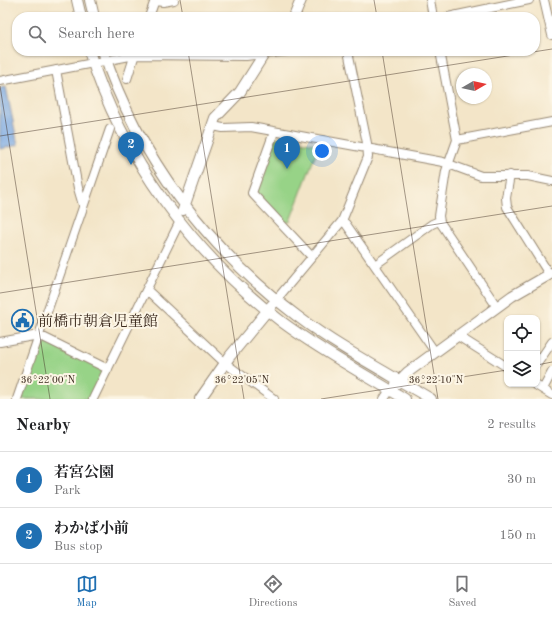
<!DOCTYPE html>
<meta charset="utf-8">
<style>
:root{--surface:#fff;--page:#f2f2f2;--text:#202124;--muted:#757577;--line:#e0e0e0;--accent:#1f6fb2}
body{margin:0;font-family:"Old Standard TT","Noto Serif JP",serif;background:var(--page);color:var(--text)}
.controls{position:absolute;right:12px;bottom:12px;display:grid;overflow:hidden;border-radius:8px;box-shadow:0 1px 3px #0004}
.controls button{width:36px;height:36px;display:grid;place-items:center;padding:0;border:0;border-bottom:1px solid var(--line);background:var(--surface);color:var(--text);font:20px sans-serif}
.compass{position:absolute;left:456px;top:68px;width:36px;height:36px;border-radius:50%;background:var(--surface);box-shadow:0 1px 3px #0004;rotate:81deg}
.you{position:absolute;left:322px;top:151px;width:14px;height:14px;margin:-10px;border:3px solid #fff;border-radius:50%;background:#1a73e8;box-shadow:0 0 0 6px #1a73e833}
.badge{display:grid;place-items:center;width:26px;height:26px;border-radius:50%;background:var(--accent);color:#fff;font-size:13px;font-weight:700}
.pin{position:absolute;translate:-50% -33px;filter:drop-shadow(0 1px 2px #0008)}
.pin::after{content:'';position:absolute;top:21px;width:14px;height:12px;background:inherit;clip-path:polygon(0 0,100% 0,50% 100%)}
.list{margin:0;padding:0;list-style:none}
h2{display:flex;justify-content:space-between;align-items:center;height:52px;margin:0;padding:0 16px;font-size:17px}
h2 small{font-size:13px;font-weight:400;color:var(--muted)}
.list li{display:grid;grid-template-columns:26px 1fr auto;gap:12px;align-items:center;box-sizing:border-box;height:56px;padding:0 16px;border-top:1px solid var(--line)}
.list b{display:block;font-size:15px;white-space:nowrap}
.list p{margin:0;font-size:13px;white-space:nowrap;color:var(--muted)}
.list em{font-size:13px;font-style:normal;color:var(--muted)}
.icon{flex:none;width:22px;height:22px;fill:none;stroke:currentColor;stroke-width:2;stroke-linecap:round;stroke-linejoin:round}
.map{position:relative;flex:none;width:552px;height:399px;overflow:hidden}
.search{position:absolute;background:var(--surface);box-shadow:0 1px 3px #0004;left:12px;right:12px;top:12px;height:44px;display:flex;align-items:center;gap:10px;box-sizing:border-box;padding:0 14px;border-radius:16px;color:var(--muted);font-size:15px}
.sheet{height:164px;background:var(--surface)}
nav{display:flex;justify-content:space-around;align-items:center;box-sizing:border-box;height:56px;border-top:1px solid var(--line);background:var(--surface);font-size:11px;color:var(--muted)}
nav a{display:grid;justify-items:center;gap:2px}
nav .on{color:var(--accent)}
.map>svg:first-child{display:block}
</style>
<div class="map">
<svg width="552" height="399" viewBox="0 0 552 399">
<rect width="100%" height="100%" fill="#fcf5e5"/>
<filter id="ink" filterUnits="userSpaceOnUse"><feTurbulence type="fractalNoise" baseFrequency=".025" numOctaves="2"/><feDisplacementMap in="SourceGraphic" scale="8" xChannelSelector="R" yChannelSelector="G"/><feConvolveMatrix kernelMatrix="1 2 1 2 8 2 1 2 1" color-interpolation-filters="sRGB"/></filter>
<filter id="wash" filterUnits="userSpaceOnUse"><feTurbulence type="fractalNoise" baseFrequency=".012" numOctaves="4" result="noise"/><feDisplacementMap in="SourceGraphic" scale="16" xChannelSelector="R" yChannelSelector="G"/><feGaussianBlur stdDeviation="0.9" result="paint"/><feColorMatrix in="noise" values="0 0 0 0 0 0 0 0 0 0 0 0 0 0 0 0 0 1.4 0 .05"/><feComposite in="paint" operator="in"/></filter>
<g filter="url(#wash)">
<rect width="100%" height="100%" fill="#f3e5c8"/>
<path fill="#97d387" stroke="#697e52" d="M280,137L315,144L318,148L290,221L287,223L258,195L257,189L275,139Z
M41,339L105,370L91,399H20Z"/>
<path fill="#79a8e3" stroke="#5a6980" d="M6,87L18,145L0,149V88Z"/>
</g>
<g filter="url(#ink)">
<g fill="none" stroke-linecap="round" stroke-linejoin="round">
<defs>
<path id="minor" d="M430,0L433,17
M544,0L552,35
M155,1L163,2L174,0
M149,17L155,0
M448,17L529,0
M440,51L457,140
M56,70L78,188L83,205
M127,79L136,51
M0,81L135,55L246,56L288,51
M213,126L223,128L251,127L443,162L481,176H528L552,181
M274,132L252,193L312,257
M510,175L506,198L507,207L549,274
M342,221L346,224L435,352
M375,265L432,224L439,221
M147,290L225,363L274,399
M276,300L342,221L368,157L367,143L348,51
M497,307L440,222L439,216L446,171L457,140L552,122
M458,336L507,367
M0,342L39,335L108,369
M537,364L552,342
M534,384L552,395
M543,389L552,372
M17,399L110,129
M93,399L180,221
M384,399L390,390"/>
<path id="tertiary" d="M77,0L81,17
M90,0L94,17
M294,17L301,0
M89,51C122,158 194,255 282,322C321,351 364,374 405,399
M103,51C138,157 208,249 297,316C339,348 386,372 431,399
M183,210L215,118L240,92L266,51
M396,384L408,372L512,296L552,273
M200,399L230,356L272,305"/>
</defs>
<use href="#minor" stroke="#978873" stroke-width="10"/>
<use href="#tertiary" stroke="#978873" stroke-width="12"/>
<use href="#minor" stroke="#fff" stroke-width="8"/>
<use href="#tertiary" stroke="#fff" stroke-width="10"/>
</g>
</g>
<path fill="none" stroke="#3b2a1e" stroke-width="1" stroke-opacity="0.45" d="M180,0L183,17M374,0L377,17M188,51L244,399M382,51L438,399M0,86L50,399M0,136L552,49M0,293L552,206M537,365L552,362M321,399L507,370"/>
<defs>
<symbol id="civic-ring" viewBox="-11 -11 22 22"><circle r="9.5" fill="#fcf5e5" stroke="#1f6fb2" stroke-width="1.5"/><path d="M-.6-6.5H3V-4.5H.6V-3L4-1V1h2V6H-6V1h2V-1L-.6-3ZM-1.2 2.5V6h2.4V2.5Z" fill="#1f6fb2"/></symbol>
</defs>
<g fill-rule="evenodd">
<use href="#civic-ring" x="10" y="308" width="25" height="25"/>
</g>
<g text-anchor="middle" stroke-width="4" stroke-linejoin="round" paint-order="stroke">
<g font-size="15" fill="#3b2a1e" stroke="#fcf5e5" text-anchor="start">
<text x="38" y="326">前橋市朝倉児童館</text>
</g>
</g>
<g font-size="10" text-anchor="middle" fill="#3b2a1e" stroke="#fcf5e5" stroke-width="4" stroke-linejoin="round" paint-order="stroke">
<text x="48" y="383">36°22'00"N</text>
<text x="242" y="383">36°22'05"N</text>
<text x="436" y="383">36°22'10"N</text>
</g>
</svg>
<div class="controls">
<button><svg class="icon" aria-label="locate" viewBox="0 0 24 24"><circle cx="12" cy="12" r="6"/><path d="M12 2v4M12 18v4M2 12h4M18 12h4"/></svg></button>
<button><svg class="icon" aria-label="layers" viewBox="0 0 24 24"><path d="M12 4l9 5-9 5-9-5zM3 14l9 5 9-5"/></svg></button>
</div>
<svg class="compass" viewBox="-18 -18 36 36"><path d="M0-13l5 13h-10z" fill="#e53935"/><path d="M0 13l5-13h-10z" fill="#757577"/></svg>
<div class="you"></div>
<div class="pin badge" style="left:287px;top:169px">1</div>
<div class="pin badge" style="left:131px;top:165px">2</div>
<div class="search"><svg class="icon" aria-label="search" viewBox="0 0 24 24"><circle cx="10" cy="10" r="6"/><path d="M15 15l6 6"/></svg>Search here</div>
</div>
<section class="sheet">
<h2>Nearby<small>2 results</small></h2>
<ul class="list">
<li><span class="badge">1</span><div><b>若宮公園</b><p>Park</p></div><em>30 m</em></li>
<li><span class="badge">2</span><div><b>わかば小前</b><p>Bus stop</p></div><em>150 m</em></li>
</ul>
</section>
<nav>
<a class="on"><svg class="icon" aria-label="map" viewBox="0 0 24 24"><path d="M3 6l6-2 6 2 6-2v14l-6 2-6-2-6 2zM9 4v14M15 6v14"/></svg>Map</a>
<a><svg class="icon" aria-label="directions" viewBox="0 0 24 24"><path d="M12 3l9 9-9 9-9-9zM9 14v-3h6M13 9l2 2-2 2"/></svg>Directions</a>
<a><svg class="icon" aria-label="saved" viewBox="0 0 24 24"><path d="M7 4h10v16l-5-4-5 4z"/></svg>Saved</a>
</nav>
